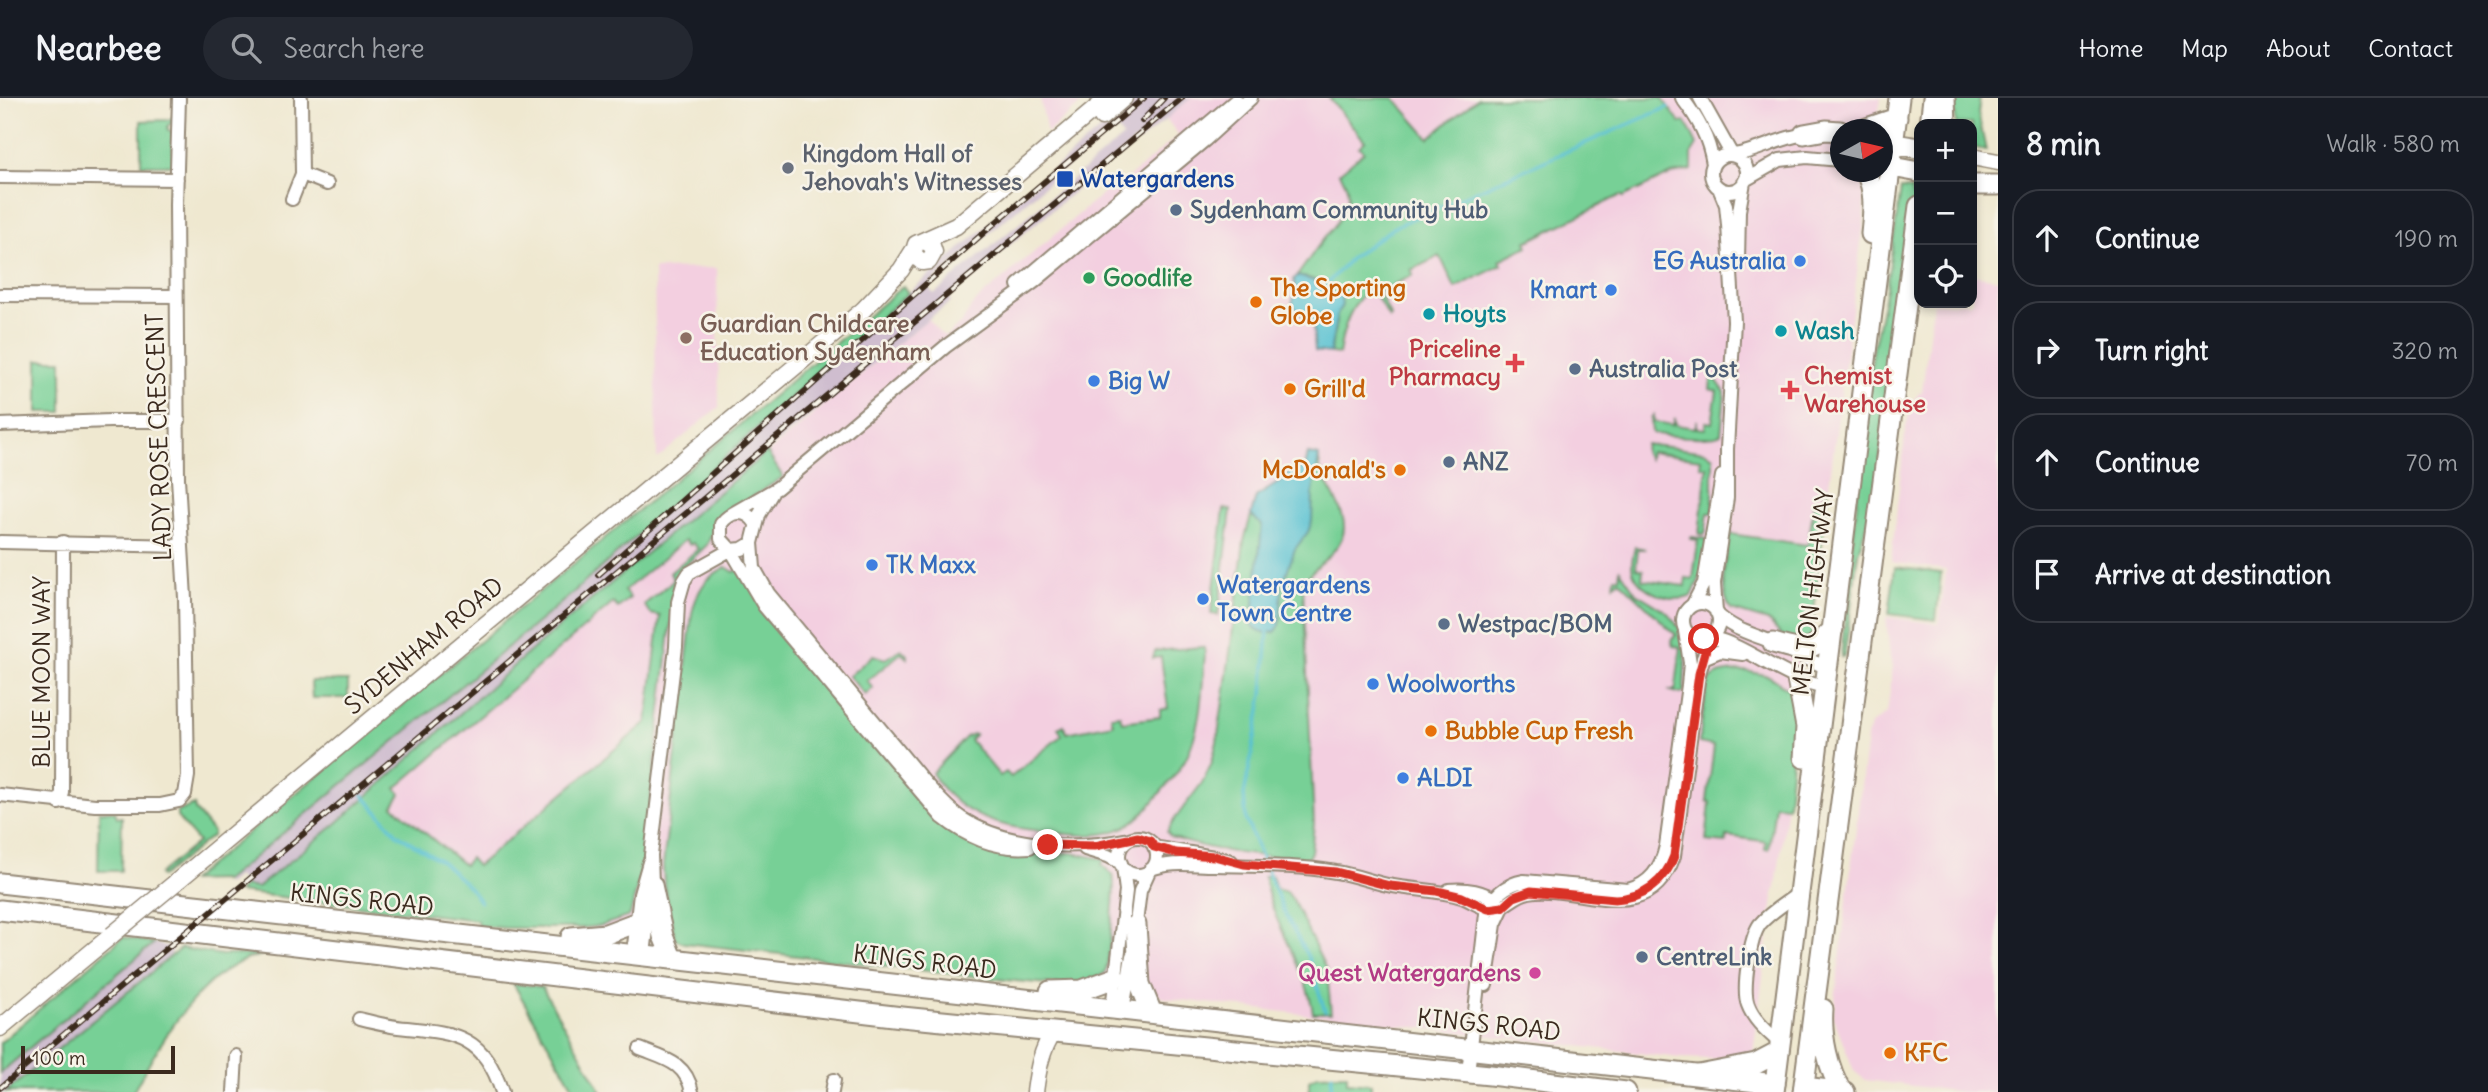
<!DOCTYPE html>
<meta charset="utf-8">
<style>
:root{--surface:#171b24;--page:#242831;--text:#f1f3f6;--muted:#9ea1a6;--line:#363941}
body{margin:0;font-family:Delius,sans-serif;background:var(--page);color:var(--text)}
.controls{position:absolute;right:21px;top:21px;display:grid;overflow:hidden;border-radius:14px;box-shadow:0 4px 10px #0003}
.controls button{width:63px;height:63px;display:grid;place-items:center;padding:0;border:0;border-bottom:2px solid var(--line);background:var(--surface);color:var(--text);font:35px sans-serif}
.compass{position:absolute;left:1830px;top:21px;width:63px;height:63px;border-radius:50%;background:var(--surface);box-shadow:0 4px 10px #0003;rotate:82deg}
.scale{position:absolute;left:21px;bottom:18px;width:154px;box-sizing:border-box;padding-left:7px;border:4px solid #3b2a1e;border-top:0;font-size:19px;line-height:24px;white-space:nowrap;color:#3b2a1e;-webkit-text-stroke:5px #f7f3e8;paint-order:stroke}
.stop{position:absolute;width:21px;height:21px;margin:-16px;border:5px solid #d93025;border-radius:50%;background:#fff}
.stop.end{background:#d93025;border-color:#fff;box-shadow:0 2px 7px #0008}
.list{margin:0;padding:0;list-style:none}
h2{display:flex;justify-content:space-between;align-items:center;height:91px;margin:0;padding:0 28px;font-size:30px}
h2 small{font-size:23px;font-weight:400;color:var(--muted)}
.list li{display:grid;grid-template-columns:46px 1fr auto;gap:21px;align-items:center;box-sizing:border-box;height:98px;margin:0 14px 14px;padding:0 14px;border:2px solid var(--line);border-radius:28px}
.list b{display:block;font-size:26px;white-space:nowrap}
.list em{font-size:23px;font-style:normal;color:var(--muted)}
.icon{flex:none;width:38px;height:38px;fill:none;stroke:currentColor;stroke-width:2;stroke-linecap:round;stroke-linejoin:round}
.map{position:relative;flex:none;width:1998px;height:994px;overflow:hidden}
header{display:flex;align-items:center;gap:42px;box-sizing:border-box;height:98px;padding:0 35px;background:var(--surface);border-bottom:2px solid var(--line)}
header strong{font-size:33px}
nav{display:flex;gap:38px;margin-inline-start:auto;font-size:24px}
.search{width:490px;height:63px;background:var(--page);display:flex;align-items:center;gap:18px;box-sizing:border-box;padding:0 24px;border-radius:38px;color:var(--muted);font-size:26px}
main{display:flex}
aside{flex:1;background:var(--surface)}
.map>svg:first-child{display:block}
</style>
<header>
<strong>Nearbee</strong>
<div class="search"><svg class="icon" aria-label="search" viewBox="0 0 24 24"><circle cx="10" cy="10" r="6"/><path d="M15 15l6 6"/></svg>Search here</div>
<nav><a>Home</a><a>Map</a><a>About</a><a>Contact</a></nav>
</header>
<main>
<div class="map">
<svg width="1998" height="994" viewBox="0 0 1998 994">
<rect width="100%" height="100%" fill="#f7f3e8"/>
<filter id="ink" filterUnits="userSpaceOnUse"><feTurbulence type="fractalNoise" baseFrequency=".0143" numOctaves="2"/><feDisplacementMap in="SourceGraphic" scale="14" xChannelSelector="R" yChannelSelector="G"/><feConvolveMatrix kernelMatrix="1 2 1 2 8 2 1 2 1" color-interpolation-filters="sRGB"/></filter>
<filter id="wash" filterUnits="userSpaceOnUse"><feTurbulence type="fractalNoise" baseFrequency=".00686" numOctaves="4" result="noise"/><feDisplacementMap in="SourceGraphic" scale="28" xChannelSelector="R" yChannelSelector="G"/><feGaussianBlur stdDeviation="1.57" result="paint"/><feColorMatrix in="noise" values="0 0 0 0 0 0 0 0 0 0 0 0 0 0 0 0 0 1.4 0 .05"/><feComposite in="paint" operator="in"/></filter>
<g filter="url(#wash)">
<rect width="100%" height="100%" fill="#efe8d0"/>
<path fill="#f3cfe0" d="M1040,0H1088L1047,35Z
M1191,0H1881L1878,18L1865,31L1840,32V74H1863L1864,122L1809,538L1791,593L1793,662L1776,789L1773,800L1753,956L1715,961L1681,960L1164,900L1153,894L1015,883L684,845L675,841L671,832L506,830L478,828L477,822L337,725L526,557L928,221L940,235L946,238L962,224L973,206L1106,93L1109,96L1179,37L1166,21Z
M717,170L719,309L657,361L654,171Z
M1972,177L1998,181V994H1961L1865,982L1854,973L1833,918L1867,639L1871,626L1887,615L1893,568L1890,559L1886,519L1939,526L1946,472L1891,464L1906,329L1911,308L1919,295L1922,294L1933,205H1972Z"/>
<path fill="#cfbdcf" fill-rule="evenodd" d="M1137,0H1191L1139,44L1137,41L948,199L951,204L928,221L779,343L526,557L337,725L257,790L245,788L238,778L227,787L224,784L567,500L908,195ZM1115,28L1123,39L934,196L927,188Z
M154,845L172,850L171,857L6,994H0V975Z"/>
<path fill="#77d096" stroke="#597d5a" stroke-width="2" fill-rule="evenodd" d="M1329,0H1394L1429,40L1478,0H1662L1680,25L1686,24L1697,47L1692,55V72L1672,76L1623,99L1621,97L1526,144L1528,148L1500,162L1502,167L1455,190L1440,158L1411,172L1413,177L1379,194L1391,219L1389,220L1370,188C1349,211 1344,226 1339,256L1330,255L1341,198L1339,195L1331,201C1323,181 1318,182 1297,178C1306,166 1314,153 1323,142C1340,122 1360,100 1339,75L1364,54L1359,49L1365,43Z
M1954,0H1980L1978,15L1986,53L1972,49V26H1956Z
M173,20V25L168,27V32L173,34V67H141V23L167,22Z
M1901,91L1912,92L1914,103L1875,397L1858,455L1845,555L1843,559H1841L1869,285L1873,253L1886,190Z
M903,188L908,195L567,500L224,784L222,782L190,783L652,401Z
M38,262H62V314H38Z
M1715,280L1725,294L1721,336C1712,342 1664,338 1652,335L1651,320L1654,317V324L1673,327L1675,320L1676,327L1695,330L1697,322V330L1705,331L1706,324L1712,325L1717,293L1710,291L1711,282Z
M1645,346L1706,354L1713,359V415H1708L1705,436H1699L1707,369L1700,368L1701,361L1650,354L1649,361L1644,354Z
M767,354L783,379L746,403L728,411L719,420L707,447L688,465L678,481L673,507L644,760L630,818L600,828L582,830H506L478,828L477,822L238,794L245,788L257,790L337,725L526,557ZM685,442L690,447L693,445L698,451L670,475L674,482L644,507L651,516L660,518L647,624L477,768L470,760L464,767L393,708L401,696L396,690L613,505L618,510L630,500L624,493Z
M1308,356L1319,358C1317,386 1353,411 1342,440C1334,459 1312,468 1303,486L1314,726L1311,754L1308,760L1304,762C1258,758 1214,754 1171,739L1167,734L1174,722L1202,685L1211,667L1217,644L1229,562L1244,443L1256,399L1281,383L1295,369L1305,370Z
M1828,389L1811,542L1785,541L1768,523L1731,512C1717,490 1726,461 1730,436L1808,447L1814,405H1820Z
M1224,411L1231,412L1218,517L1211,516Z
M1691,439L1707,441L1703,473L1692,498C1675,506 1643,495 1634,476C1630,468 1633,458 1635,449L1646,451H1638L1636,470L1643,472L1642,482L1685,488L1686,480L1693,481L1698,442L1691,441Z
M726,469L734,474L738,472L903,680L1014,753L1072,755L1104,761L1102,767L1113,777C1116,788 1109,863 1105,875C1080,892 1043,885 1015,883L684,845L675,841L664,786L663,768L692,515C697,493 705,479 726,469Z
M1895,469L1941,475L1936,522L1889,516Z
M1620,472L1636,495L1667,514L1680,531L1686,546L1684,594L1681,596L1668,592H1675L1676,588L1681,549L1673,548L1671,542L1676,537L1619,482L1614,487L1615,479H1619Z
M1201,549L1204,550L1205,555C1202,589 1202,629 1186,660C1179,675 1167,686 1157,699C1144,715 1132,729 1111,734C1088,741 1050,734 1025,731C987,726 952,710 932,675L966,639L972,636L975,637L970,642L1000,678L1006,674L1011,679L1062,637L1058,630L1064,627L1066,635L1113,626L1111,618L1120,617L1122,624L1160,619V612L1168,610L1161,559L1153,560L1155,553Z
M901,551L907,557V560L901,555L867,583L873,590L865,597L849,578L873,557L885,561Z
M1746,573L1769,578L1791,593L1796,616L1788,708L1775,707L1769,751H1765L1766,744L1762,743L1727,738L1726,745L1706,743L1710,704L1707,703L1714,648L1699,645L1707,587C1714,572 1730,574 1746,573Z
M311,583H348V600H312Z
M194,707L195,712L213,734L212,738L161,779L159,776L198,744L177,719V714Z
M99,713H115L117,719H122L121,773H98Z
M1264,778H1272L1276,791L1287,794L1293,802L1327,873L1331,915H1313C1306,867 1272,827 1264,778Z
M123,839L154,845L0,975V945Z
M181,850L222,857L269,856C205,862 161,944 133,994H6Z
M513,885L542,889L602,994H576Z
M1347,976V984L1371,986V994H1309V982L1318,977Z"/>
<path fill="#56c1d2" stroke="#487678" stroke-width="2" d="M1297,178L1323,185L1331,201L1338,195L1341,199L1342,207L1337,217L1330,255L1315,253L1313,228L1292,207L1295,192L1294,181Z
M1308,356L1319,358L1313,395L1312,423L1308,434L1295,451L1282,488L1280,528L1275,534C1264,536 1257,536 1252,525L1262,427L1251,417L1256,399L1281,383L1295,369L1305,370Z"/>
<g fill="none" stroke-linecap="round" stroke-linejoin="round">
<path stroke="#56c1d2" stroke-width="3.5" d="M1323,190L1352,159L1396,128L1668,9
M363,697L397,736L441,763L470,790L480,804
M1263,763L1246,722L1244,697L1263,596L1268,532
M1266,770L1284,814L1308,859L1325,913
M1331,994L1332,976"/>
</g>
</g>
<g filter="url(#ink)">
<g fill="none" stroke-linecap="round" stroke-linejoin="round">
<defs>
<path id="minor" d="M1682,0C1698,21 1709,40 1713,66
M1700,0L1732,57
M1734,57C1760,53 1784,37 1811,36
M1711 75a18 18 0 1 1 36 0a18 18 0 1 1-36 0Z
M302,76L327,86
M0,79L177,81
M1745,82L1780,62L1807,59L1840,62
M292,101L302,76L301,0
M1738,163L1739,113L1744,84
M1018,187L1236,2
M0,197L176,198
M0,327L110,323H179
M732,416L777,390L945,249L1034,184L1205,42L1251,0
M756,426C747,411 731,412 721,426V441L731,452L742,451L752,445L759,417L772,395
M0,444L182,448
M752,445L754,470L768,495L926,686C937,698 948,711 961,720C1008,751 1077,752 1129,741
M731,452L764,508L942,719C967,739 997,752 1030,749
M1683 523a18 18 0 1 1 36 0a18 18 0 1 1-36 0Z
M1693,506L1704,485L1722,378
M1716,514L1714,485L1727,400V351L1734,223L1728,127L1726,107L1719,90
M1718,517C1734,532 1753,536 1772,544C1792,552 1808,564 1828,569
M1710,539C1751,549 1783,582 1826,589
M1703,560L1720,553L1743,556
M0,697L95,707H160L179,703L185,696L188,678L185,500L178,380L176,106L179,0
M59,705L62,694L63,444
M1119 758a19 19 0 1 1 38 0a19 19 0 1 1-38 0Z
M1154,749C1180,754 1206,756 1231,763
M1085,751L1108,758L1121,765
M1151,771C1172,763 1192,767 1214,767C1255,768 1296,767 1336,774C1356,777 1374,785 1393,788C1416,792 1439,792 1462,799C1470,802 1478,808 1486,810C1503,815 1513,796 1529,794C1579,785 1648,833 1674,758L1699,576L1709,540
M1449,792C1465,790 1485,793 1498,804
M1135,833L1140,793L1149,773
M633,856L640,796L649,764
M644,857L652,787L651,757L676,549L678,504L684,483L689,475L730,452
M1486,887L1495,826L1503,809
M1112,911L1126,793L1123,769
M1123,912L1132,858
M359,921C375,925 391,929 407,930C458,935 484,939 502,994
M1780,945C1768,934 1754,923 1748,907C1742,892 1750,839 1760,826C1770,814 1786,805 1799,795
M640,951C665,961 686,964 692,994
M1468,975L1486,816C1492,798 1506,786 1524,783L1628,792C1650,786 1661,771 1666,748L1688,587L1690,565L1685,533
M234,994L236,958
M832,994L834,982"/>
<path id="tertiary" d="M1102,19L1124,0
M1972,59L1998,64
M925,143L932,148L934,154L929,163L922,164L913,156L916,146L956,128L1108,0
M175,785L863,212L901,172L913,153
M0,930L112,837
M1035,994C1038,971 1041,952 1054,933"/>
<path id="primary" d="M0,785L1775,986
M652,787L663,838L672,860
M0,812L902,919L1490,977L1626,994
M1136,827L1140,886L1152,915
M571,839L606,836L635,825
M1050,893L1082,892L1115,880
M1804,989L1845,994"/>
<path id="trunk" d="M1945,0L1946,26
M1930,26L1933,0
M1861,32L1897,20
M1804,36L1826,32L1840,33
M1894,46L1919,50
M1892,69L1919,74
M1865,74C1876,91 1873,116 1871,136
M1972,87H1998
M1773,545C1805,554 1809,556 1833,531
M1797,581L1806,629L1804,660
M1823,911C1821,938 1828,971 1842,994
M1699,977L1756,966L1779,954
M1774,994L1899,0
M1803,994L1919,108"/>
</defs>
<use href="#minor" stroke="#958977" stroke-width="16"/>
<use href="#tertiary" stroke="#958977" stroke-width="19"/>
<use href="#primary" stroke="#958977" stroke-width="23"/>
<use href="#trunk" stroke="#958977" stroke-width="23"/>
<use href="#minor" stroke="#fff" stroke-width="12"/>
<use href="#tertiary" stroke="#fff" stroke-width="16"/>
<use href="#primary" stroke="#fff" stroke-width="19"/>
<use href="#trunk" stroke="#fff" stroke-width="19"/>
<defs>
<path id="rail" d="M1142,23L1164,0
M598,477L989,130L1144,0
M0,990L1182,0"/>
</defs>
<use href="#rail" stroke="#3b2a1e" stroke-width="6"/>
<use href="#rail" stroke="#f7f3e8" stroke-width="3.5" stroke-dasharray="10" stroke-linecap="butt"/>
<defs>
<path id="tertiary-bridge" d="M112,837L175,785"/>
</defs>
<use href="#tertiary-bridge" stroke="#958977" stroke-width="19" stroke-linecap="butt"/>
<use href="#tertiary-bridge" stroke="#fff" stroke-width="16"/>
</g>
</g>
<g fill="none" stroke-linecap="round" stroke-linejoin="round" filter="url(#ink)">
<path stroke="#d93025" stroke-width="9" d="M1048,747L1095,748L1138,739L1150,743L1154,749L1176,755L1214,758L1244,766L1336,774L1390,788L1437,793L1462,799L1488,811L1503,809L1514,799L1531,793L1615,801C1643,800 1665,784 1674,758L1699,576L1709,540L1704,541"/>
</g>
<circle fill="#6b7280" stroke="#f7f3e8" stroke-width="2.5" cx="788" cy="70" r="7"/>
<rect fill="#1a4fb4" stroke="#f7f3e8" stroke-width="2.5" x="1056" y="72" width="18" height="18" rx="3.5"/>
<g fill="#5c6f8a" stroke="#f7f3e8" stroke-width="2.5">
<circle cx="1176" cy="112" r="7"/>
<circle cx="1575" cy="271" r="7"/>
<circle cx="1449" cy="364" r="7"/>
<circle cx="1444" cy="526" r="7"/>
<circle cx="1642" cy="859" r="7"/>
</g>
<g fill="#3f7fe0" stroke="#f7f3e8" stroke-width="2.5">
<circle cx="1800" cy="163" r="7"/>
<circle cx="1611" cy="192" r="7"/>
<circle cx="1094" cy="283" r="7"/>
<circle cx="872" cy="467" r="7"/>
<circle cx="1203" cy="501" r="7"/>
<circle cx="1373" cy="586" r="7"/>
<circle cx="1403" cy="680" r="7"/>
</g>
<circle fill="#2e9e5b" stroke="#f7f3e8" stroke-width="2.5" cx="1089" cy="180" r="7"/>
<g fill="#e8710a" stroke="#f7f3e8" stroke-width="2.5">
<circle cx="1256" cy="204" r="7"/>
<circle cx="1290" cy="291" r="7"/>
<circle cx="1400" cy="372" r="7"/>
<circle cx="1431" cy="633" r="7"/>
<circle cx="1890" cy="955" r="7"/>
</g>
<g fill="#0f9aa8" stroke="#f7f3e8" stroke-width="2.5">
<circle cx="1429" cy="216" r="7"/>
<circle cx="1781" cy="233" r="7"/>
</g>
<circle fill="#8d6e63" stroke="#f7f3e8" stroke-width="2.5" cx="686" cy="240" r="7"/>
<g fill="#e0444e" stroke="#f7f3e8" stroke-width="2.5">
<path d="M1511.5 254.5h7v7h7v7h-7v7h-7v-7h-7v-7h7z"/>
<path d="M1786.5 281.5h7v7h7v7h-7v7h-7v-7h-7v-7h7z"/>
</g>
<circle fill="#d1479c" stroke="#f7f3e8" stroke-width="2.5" cx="1535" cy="875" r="7"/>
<g text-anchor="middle" stroke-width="5" stroke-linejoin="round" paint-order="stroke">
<g font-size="24" font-weight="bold" fill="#5b616d" stroke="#f7f3e8" text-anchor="start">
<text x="802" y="64">Kingdom Hall of<tspan x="802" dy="28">Jehovah's Witnesses</tspan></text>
</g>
<g font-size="24" font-weight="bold" fill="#164399" stroke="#f7f3e8" text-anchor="start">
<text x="1081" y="89">Watergardens</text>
</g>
<g font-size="24" font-weight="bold" fill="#4e5e75" stroke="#f7f3e8" text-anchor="start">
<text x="1190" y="120">Sydenham Community Hub</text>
<text x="1589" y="279">Australia Post</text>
<text x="1463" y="372">ANZ</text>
<text x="1458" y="534">Westpac/BOM</text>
<text x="1656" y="867">CentreLink</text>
</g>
<g font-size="24" font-weight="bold" fill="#366cbe" stroke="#f7f3e8" text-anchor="start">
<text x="1786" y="171" text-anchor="end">EG Australia</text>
<text x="1597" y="200" text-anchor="end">Kmart</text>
<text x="1108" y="291">Big W</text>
<text x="886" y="475">TK Maxx</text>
<text x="1217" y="495">Watergardens<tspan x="1217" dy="28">Town Centre</tspan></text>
<text x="1387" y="594">Woolworths</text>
<text x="1417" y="688">ALDI</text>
</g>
<g font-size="24" font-weight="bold" fill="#27864d" stroke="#f7f3e8" text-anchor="start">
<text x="1103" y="188">Goodlife</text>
</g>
<g font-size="24" font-weight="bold" fill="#c56008" stroke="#f7f3e8" text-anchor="start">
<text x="1270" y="198">The Sporting<tspan x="1270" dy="28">Globe</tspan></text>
<text x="1304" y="299">Grill'd</text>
<text x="1386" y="380" text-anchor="end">McDonald's</text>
<text x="1445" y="641">Bubble Cup Fresh</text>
<text x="1904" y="963">KFC</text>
</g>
<g font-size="24" font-weight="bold" fill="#0d838f" stroke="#f7f3e8" text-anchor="start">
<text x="1443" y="224">Hoyts</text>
<text x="1795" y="241">Wash</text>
</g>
<g font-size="24" font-weight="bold" fill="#785e54" stroke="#f7f3e8" text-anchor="start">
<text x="700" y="234">Guardian Childcare<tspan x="700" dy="28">Education Sydenham</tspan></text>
</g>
<g font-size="24" font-weight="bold" fill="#be3a42" stroke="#f7f3e8" text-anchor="end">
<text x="1501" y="259">Priceline<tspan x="1501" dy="28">Pharmacy</tspan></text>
<text x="1804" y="286" text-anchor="start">Chemist<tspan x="1804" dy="28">Warehouse</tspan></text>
</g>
<g font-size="24" fill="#3b2a1e" stroke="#f7f3e8">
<text transform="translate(159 339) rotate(-92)" y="8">LADY ROSE CRESCENT</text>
<text transform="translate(1813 494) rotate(-83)" y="8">MELTON HIGHWAY</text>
<text transform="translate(424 548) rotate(-40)" y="8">SYDENHAM ROAD</text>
<text transform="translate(42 574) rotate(-90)" y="8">BLUE MOON WAY</text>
<text transform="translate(362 802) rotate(6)" y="8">KINGS ROAD</text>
<text transform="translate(925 864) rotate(7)" y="8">KINGS ROAD</text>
<text transform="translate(1489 927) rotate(6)" y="8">KINGS ROAD</text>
</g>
<g font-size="24" font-weight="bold" fill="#b23c85" stroke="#f7f3e8" text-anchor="end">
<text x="1521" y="883">Quest Watergardens</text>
</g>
</g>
</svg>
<div class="controls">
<button>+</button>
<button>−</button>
<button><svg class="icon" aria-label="locate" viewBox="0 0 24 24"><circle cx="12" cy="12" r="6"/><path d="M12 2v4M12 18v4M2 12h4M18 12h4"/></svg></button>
</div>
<svg class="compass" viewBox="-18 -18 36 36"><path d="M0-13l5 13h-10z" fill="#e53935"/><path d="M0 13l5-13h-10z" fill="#9ea1a6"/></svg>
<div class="scale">100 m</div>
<div class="stop" style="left:1704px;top:541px"></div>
<div class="stop end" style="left:1048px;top:747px"></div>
</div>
<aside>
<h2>8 min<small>Walk · 580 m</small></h2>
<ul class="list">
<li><svg class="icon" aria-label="ahead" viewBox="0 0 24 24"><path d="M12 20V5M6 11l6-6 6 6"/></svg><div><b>Continue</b></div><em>190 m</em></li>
<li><svg class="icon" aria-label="right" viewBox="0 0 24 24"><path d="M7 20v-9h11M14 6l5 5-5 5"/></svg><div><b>Turn right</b></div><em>320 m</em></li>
<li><svg class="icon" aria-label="ahead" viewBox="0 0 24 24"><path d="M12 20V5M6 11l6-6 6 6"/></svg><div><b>Continue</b></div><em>70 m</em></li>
<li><svg class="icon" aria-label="arrive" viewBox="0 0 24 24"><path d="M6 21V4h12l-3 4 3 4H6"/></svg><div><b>Arrive at destination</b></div></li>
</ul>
</aside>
</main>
